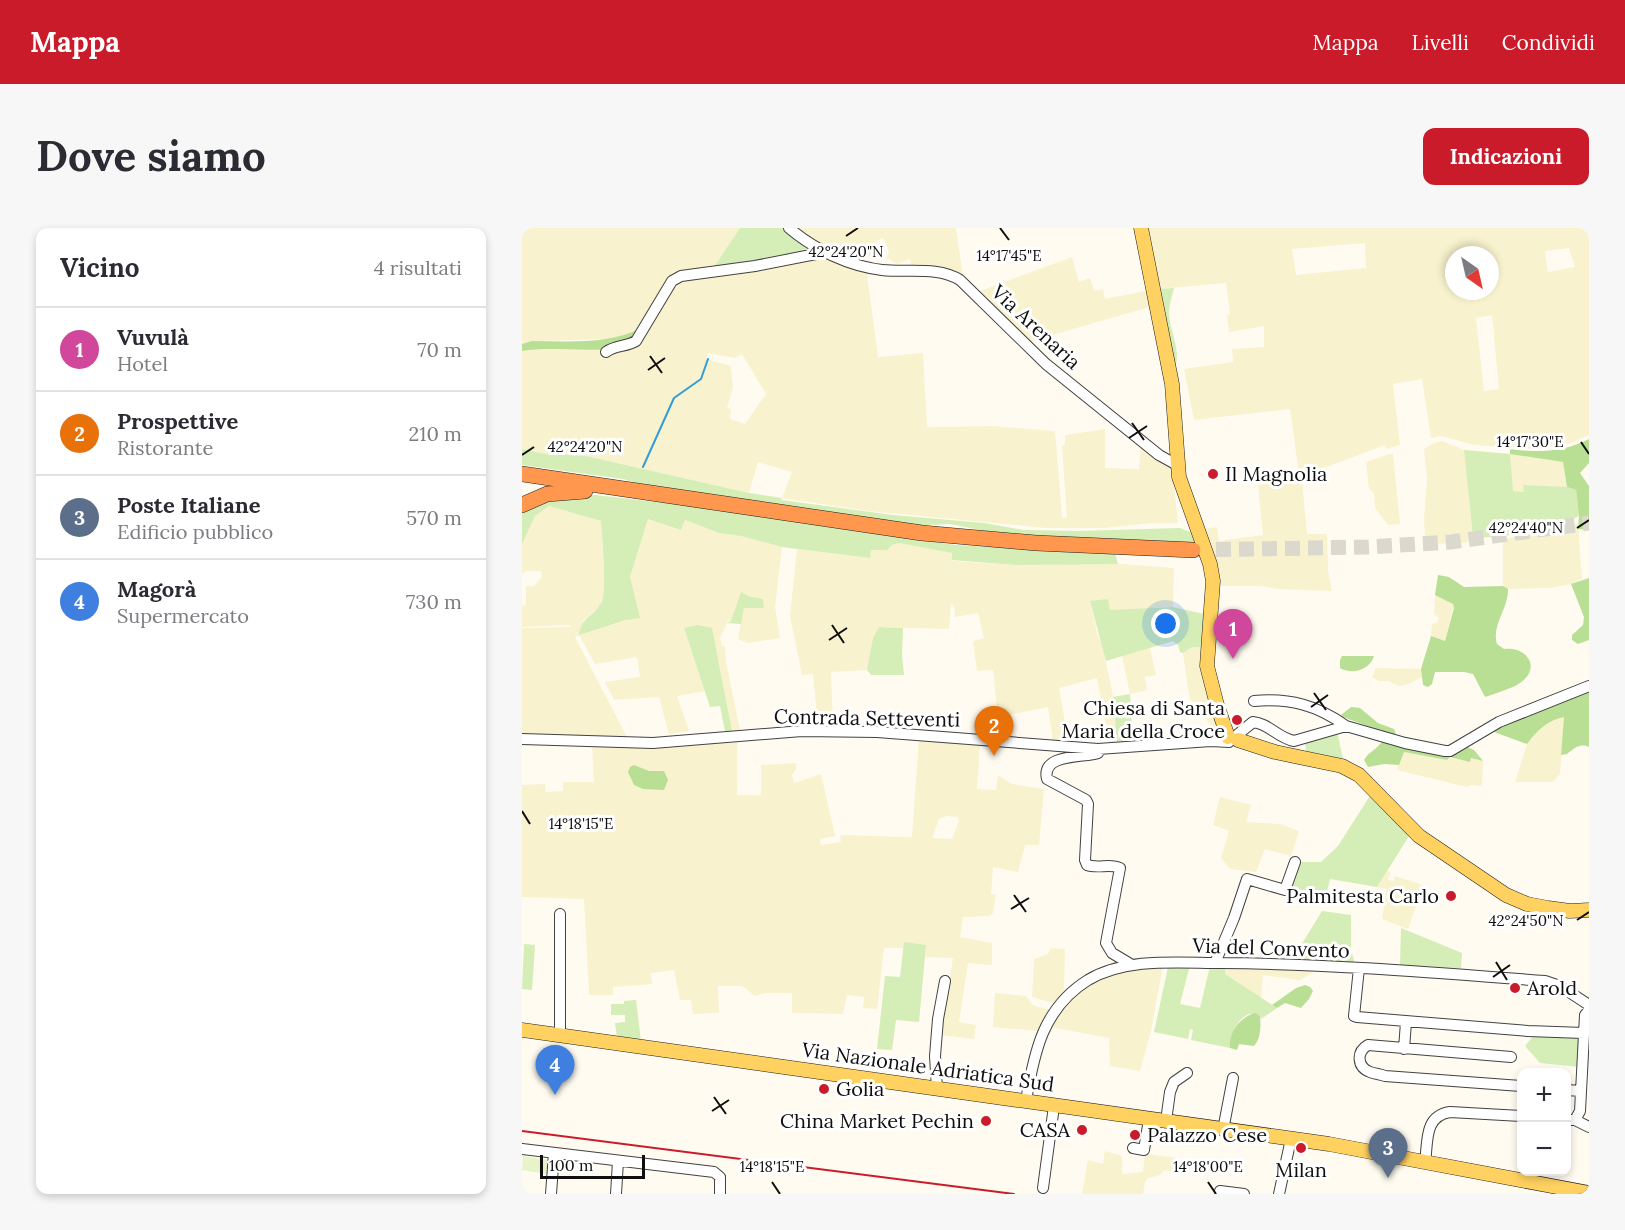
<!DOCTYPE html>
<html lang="it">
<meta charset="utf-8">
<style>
:root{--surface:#fff;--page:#f7f7f7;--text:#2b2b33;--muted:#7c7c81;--line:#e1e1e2;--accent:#ca1b2b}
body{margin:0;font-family:Lora,serif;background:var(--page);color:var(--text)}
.controls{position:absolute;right:18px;bottom:18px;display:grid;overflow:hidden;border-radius:12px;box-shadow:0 3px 9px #0003}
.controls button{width:54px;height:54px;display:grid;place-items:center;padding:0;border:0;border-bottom:2px solid var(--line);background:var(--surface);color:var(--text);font:30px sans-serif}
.compass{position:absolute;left:923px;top:18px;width:54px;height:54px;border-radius:50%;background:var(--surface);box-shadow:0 3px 9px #0003;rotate:146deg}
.scale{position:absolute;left:18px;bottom:15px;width:105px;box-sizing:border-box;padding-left:6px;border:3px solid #0f0f0f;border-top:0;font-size:16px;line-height:21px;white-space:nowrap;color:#0f0f0f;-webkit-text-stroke:4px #fff;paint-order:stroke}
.you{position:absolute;left:644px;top:396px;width:21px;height:21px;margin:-15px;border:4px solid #fff;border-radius:50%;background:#1a73e8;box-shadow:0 0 0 9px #1a73e833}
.badge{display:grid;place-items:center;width:39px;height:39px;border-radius:50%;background:var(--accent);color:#fff;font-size:20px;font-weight:700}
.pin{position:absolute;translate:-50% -50px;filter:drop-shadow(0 2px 3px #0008)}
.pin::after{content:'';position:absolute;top:32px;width:21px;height:18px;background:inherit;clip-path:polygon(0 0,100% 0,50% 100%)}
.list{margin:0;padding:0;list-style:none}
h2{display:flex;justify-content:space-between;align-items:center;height:78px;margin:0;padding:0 24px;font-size:26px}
h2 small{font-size:20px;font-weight:400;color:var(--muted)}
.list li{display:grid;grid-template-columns:39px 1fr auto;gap:18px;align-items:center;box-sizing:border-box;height:84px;padding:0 24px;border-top:2px solid var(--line)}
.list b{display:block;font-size:22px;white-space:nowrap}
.list p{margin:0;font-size:20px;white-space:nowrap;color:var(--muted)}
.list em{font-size:20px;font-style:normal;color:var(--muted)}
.map{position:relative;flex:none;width:1067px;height:966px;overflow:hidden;border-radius:12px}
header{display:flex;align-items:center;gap:36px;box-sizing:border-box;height:84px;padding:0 30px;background:var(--accent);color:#fff}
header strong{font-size:28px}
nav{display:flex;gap:33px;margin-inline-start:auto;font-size:21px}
.intro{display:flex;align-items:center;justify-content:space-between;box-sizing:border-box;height:144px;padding:0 36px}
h1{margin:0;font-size:42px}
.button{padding:15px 27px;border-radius:12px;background:var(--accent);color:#fff;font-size:21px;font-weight:700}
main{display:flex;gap:36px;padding:0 36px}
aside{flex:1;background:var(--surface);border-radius:12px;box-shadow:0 3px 9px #0003}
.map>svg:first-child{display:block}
</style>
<header>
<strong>Mappa</strong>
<nav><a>Mappa</a><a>Livelli</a><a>Condividi</a></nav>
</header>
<div class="intro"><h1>Dove siamo</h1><a class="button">Indicazioni</a></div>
<main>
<aside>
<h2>Vicino<small>4 risultati</small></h2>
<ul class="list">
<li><span class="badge" style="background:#d1479c">1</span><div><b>Vuvulà</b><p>Hotel</p></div><em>70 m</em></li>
<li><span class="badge" style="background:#e8710a">2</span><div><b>Prospettive</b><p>Ristorante</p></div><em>210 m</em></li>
<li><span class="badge" style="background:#5c6f8a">3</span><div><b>Poste Italiane</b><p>Edificio pubblico</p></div><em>570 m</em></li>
<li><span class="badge" style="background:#3f7fe0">4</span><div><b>Magorà</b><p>Supermercato</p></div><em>730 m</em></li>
</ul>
</aside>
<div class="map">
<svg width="1067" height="966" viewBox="0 0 1067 966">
<rect width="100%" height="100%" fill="#fffbf0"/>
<path fill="#f8f2ce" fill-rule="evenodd" d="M0,0H218L190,42L159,46L119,100L106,106L85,111L11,113L0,116Z
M272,0H434L441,49L389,40L388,31L375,36L367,31L364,32L367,23L362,11L360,10L355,13L350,26L339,34L329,31L323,23L318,20L313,19L307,22Z
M626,0H1067V207L1049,215L1015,221L952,217L920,208L909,210L900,151L871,156L878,217L864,221L863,217L807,238L777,246L768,181L672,192L662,141L711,134L710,121L742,119V98L707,104L705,87L708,86L704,55L636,61ZM843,15L844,40L774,47L770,21ZM1047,20L1053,39L1026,44L1023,23ZM932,27H968V63H932ZM970,87L977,161L962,163L954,90Z
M304,25L344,39L356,129L401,125L405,199L469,198L533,203L540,290L545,289L540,218L543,217V207L583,201V240L617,241L619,215L650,239L656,295H630L582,300H524L347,283L260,270L270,244L236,234L227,265L64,228L24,226L0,221V123L15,120L111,121L118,113L155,52ZM186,125L213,130L220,126L244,166L223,196L208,191L209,181L205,180L211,159L209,138L184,131Z
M550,29L557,54L568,50L572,63L581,61L583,71L629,62L631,78L506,114L456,64Z
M920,213L942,222L951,313H945L944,315L905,316L903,310L902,291L905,252L902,221L912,215Z
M871,225L878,296L866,297L853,280L852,265L847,261L844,234Z
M988,226L1041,234L1045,259L1002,257V264L990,263Z
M780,252L785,306H805L806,342L810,363L756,361L739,358H698L697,345L684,301L695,299L697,313L741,307L736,257Z
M27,278L79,293L83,365L77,379L61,393L117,390L108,349L126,291L159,302L163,292L197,305L219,308L260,319L253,379L258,410L226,415L216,411L222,380H242L241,371L226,368L219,365L209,393H206L198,410L200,418H203L204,434L218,502L210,503L197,435L175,397L162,400L183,463L155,468L167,503L147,506L137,469L92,472L83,454L118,449L115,429L73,436L57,407L53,409L106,511L0,507V400L49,399L47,397L0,399V378L4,377V359L12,358L20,349L19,343H4L0,346V316L13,288Z
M1056,296L1060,351L1049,356L1028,360L986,361L981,358V311L1012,306Z
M377,315L431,325V333L493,337L586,335L652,340L651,379L588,382L568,373L576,409L580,415L592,473L595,514H587L575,450L537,460L546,512L531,513L526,479L476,489L471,442L455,443L451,413L462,410L456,385L433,389L432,377L429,376L427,401L357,399L351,411L345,442L309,444L311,498H296L291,446L280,447L268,388L275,321L348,330L349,322H365L370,317Z
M913,367L932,376L923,413L909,408L910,396L915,395L917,390L912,386Z
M675,418L679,419L682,424L700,499L693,503L668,471L666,460L661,425L665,420Z
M628,420L634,447L623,449L625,462L608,466L600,428Z
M854,440L904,441L902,448L884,457L877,458L866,453H857L850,449Z
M1042,488L1038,546L1031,554H993L1005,516L1020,499L1033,490Z
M215,509V567H239V537L274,535V541L270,547L272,555L299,546L313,608L298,611L299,617L319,614L318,607L390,609L397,510L458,513L455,561L474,562L476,547L490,556L522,561L517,617H503L496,644L471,639L469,666L474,667L471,685L467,688L441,689L438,709L470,715V737L446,735L437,794L454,797L452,811L419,807L431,730L403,729L404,717L382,715V720H362L355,781L341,780L342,769L325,767L321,786L270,785V765H243L233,768L220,758H196L197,785L171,786L169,772H158L152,742L129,745L130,756L91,759V767H67L62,671L0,669V557L23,556L24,564L41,563V554H72L70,515ZM425,588L436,589L437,593L430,611L410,610L417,591Z
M881,524L925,532L928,529L948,534L949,530L961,533L960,558L950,557L945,559L875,542Z
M698,569L729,577L724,594L758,596L777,603L769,628L743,621L734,644L708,641L699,630L707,603L691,597Z
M865,643L869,644L866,652L871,653L873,648L901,657L886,701L860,691L865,661L855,659Z
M529,720L543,721L542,764L534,776L510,769L512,731L526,726Z
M641,737L629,803L618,843L588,838L587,810L528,799L542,778L565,757L601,741Z
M704,738L798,740L778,752L741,747L739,770L703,746Z
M473,765L504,768L512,778L530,782L517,803L471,799Z
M583,923L600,928V946L621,944L623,926L656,930L655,944L643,942L638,947L626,950L623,954L621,966H560L566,932L581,936Z"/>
<path fill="#d5edb6" d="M218,0H266L298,23L190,42Z
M652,60C650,69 646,80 647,88C649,105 659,123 653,140L636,61Z
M0,221L24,226L64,228L227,265L260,270L259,272L371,287L462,295L502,302L557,303L658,300L674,306L678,316L478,306L428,296L387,298L138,262L101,251L0,237Z
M942,222L988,226L991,263L1002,264L1001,257L1045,259L1054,262L1057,288C1024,306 988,308 951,310Z
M55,265L170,278L433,317L593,325L596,336L493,337L430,332V325L377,315L370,317L365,322H349L348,330L260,319L219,308L197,305L163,292L159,302L126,291L108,349L118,390L103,392L57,407C60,387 73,389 80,373C85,362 80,309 79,293L27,278L13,288L0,316V281Z
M219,364L226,368L241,371L242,380H247H222L219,396L205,395L209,393Z
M586,371L588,382L651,379L686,387L682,424L679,419H670L661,425L658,424L656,417L651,413L584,433L568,373Z
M175,397L190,400L210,503H203L198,478L188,479L162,400Z
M357,399L381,400L380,427L382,447H349L345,442L351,410Z
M608,466L611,514H595L591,469Z
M815,503L821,531L784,523L783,514Z
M849,566L889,605L855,659L808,651L805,664L766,661L775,634H799L816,618Z
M800,683L829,687V721L833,737L770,732Z
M879,700L940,725L939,740L878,737Z
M382,714L404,717L397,794L374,792L370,822L355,821L363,748L378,749Z
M2,716L13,717L10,762L0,761Z
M668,737L658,776L678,780L688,738H704L703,746L755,780L739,791L738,788C736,787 730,786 728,786C715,789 707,809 708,820L669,812L671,802L668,801L666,811L632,804L646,739Z
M114,772L119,813L95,809L93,795L103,794V787H89V776H102V773Z
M1013,806H1060L1058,839L1018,835L1003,818Z"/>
<path fill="#b9df94" d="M119,100C116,105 113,112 108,115C88,128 29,117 0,123V116L10,113C46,113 86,117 119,100Z
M1067,211V235L1058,245L1067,258V302L1056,301L1057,288L1054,262L1045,259L1041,234L988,226V221C1016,225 1042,224 1067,211Z
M916,347L927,349L942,359L981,358L986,361C987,380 969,397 975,416L982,421C1005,418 1020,440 998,455C991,460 972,466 963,469L951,446L942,444H913L910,456L906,459L901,457L899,441L909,408L923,413L932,380L931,376L913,367Z
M1067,350V412L1056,416L1050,412V407L1061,397L1062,389L1049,356Z
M820,428H852C848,442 830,447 818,440V432Z
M1067,461V519C1057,515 1053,520 1045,526L1039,527L1042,489C1025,492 1015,503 1005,516L972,504L973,501Z
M829,479L838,480L856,495L872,501L875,509L821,489L819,487Z
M861,512L896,522L943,518L952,522L961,533L949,530L948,534L928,529L925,532L882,524L877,537L862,536L846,539L842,532C846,524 856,521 861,512Z
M112,537L127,543H142L146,552L142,562L121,561L112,557L106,544L108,539Z
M783,757L788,759L791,763L787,771L779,780L763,775L755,780L750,777L774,760Z
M733,785L738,788C739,798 739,810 732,818L717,816L715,822L708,820C706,805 718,789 733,785Z"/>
<path fill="#e7f4c9" d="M1,928L27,932L25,946L0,942Z"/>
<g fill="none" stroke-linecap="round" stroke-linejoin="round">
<path stroke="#329dd8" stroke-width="2" d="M121,239L152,170L179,151L186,131"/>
<path stroke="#dbd8ce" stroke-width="15" stroke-dasharray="15 8" stroke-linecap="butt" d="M671,322L845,319L929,314L1067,295"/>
<defs>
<path id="minor" d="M267,0C293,22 327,38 360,42C386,45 415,38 438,52L524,136L637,227L655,237
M84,124C93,117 104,119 114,113L150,53L159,48L233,38L304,24
M732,473C768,470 795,477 824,498
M715,507L731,494C746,495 756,510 772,513L824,498L883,515L923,523H928L977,494L1067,458
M0,511L131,515L280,503L355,504L576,521L689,513L707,514
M576,525C562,530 519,525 525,551L564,572L566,576L563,632L565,637C576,641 588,635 598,640L584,715L590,725L610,737
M38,686V808
M693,735L712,690L725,651L763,662L773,634
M837,740L832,788L835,789L1006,803L1062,805
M882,821L884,794
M989,829L846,817C834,824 835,839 848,844C853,846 858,846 863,848L999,858
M415,861L413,828L416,791L423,753
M1044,862L1059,863
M504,873C512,824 521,780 566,752C605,729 657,735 700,735C808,736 916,745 1023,753L1038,758L1067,777
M1044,892H1053L1067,899
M1053,892L1058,883L1063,787L1067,782
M644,893L648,864L652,854L665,845
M701,902L711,850
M611,920L622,922L627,891
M0,921L192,944L198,949V966
M903,935C906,913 902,888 928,884L999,888
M521,960L532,878
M698,963L722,966
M29,966L32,925
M94,966L96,933
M757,966L769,911"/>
<path id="major" d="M619,0L650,156L657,249L688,336L691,353L685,438L695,477L706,509
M716,512L753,524L820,538L837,547L897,608L984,667L1005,676L1026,680L1048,683L1067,682
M0,802L807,916L1067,965"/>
<path id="highway" d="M0,246L400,305L514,315L671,322
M0,277L25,266L63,263"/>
</defs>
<use href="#minor" stroke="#424242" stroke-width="12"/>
<use href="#major" stroke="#202020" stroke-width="15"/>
<use href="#highway" stroke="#202020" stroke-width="16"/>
<use href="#minor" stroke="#fff" stroke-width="10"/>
<use href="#major" stroke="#ffd160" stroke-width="14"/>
<use href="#highway" stroke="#ff974e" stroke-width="15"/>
<path stroke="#ca1b2b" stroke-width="2" d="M0,903L492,966"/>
</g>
<path fill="none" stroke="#0f0f0f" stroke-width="2" d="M478,0L487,12M324,8L336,0M128,128L140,145M126,142L143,130M610,195L622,212M607,210L625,198M1059,214L1067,226M0,227L12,219M1055,300L1067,292M310,397L322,415M307,412L325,400M792,465L804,482M789,479L806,467M0,583L8,596M492,667L504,684M489,681L507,670M1055,692L1067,684M974,734L985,752M971,749L988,737M192,869L204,886M190,883L207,872M250,954L258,966M686,954L694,966"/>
<g fill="#ca1b2b" stroke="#fff" stroke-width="2">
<circle cx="691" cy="246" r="6"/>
<circle cx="715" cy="492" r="6"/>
<circle cx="929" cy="668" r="6"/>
<circle cx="993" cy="760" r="6"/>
<circle cx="302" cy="861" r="6"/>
<circle cx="464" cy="893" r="6"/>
<circle cx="560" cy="902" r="6"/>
<circle cx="613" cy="907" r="6"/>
<circle cx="779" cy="920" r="6"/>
</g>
<g text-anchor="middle" stroke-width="6" stroke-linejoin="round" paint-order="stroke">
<g font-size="20" fill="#0f0f0f" stroke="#fff">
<text transform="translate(514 99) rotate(43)" y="7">Via Arenaria</text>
<text transform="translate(345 490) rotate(1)" y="7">Contrada Setteventi</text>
<text transform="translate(749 720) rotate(2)" y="7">Via del Convento</text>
<text transform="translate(406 839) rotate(8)" y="7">Via Nazionale Adriatica Sud</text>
</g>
<g font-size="20" fill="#0f0f0f" stroke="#fff" text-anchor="start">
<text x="703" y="253">Il Magnolia</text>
<text x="703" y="487" text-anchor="end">Chiesa di Santa<tspan x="703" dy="23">Maria della Croce</tspan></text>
<text x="917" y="675" text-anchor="end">Palmitesta Carlo</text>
<text x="1005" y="767">Arold</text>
<text x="314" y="868">Golia</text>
<text x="452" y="900" text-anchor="end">China Market Pechin</text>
<text x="548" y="909" text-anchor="end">CASA</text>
<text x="625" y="914">Palazzo Cese</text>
<text x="779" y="949" text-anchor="middle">Milan</text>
</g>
</g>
<g font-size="15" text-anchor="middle" fill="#0f0f0f" stroke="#fff" stroke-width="6" stroke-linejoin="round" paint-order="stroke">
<text x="324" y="29">42°24'20"N</text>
<text x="487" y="33">14°17'45"E</text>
<text x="1008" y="219">14°17'30"E</text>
<text x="63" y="224">42°24'20"N</text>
<text x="1004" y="305">42°24'40"N</text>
<text x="59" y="601">14°18'15"E</text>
<text x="1004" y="698">42°24'50"N</text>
<text x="250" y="944">14°18'15"E</text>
<text x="686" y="944">14°18'00"E</text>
</g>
</svg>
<div class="controls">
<button>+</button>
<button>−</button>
</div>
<svg class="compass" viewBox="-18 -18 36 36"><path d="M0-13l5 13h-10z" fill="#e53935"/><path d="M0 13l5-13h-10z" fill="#7c7c81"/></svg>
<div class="scale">100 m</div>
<div class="you"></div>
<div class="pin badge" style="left:711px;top:431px;background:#d1479c">1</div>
<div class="pin badge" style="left:472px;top:528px;background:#e8710a">2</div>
<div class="pin badge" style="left:866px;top:950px;background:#5c6f8a">3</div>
<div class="pin badge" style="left:33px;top:867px;background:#3f7fe0">4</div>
</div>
</main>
